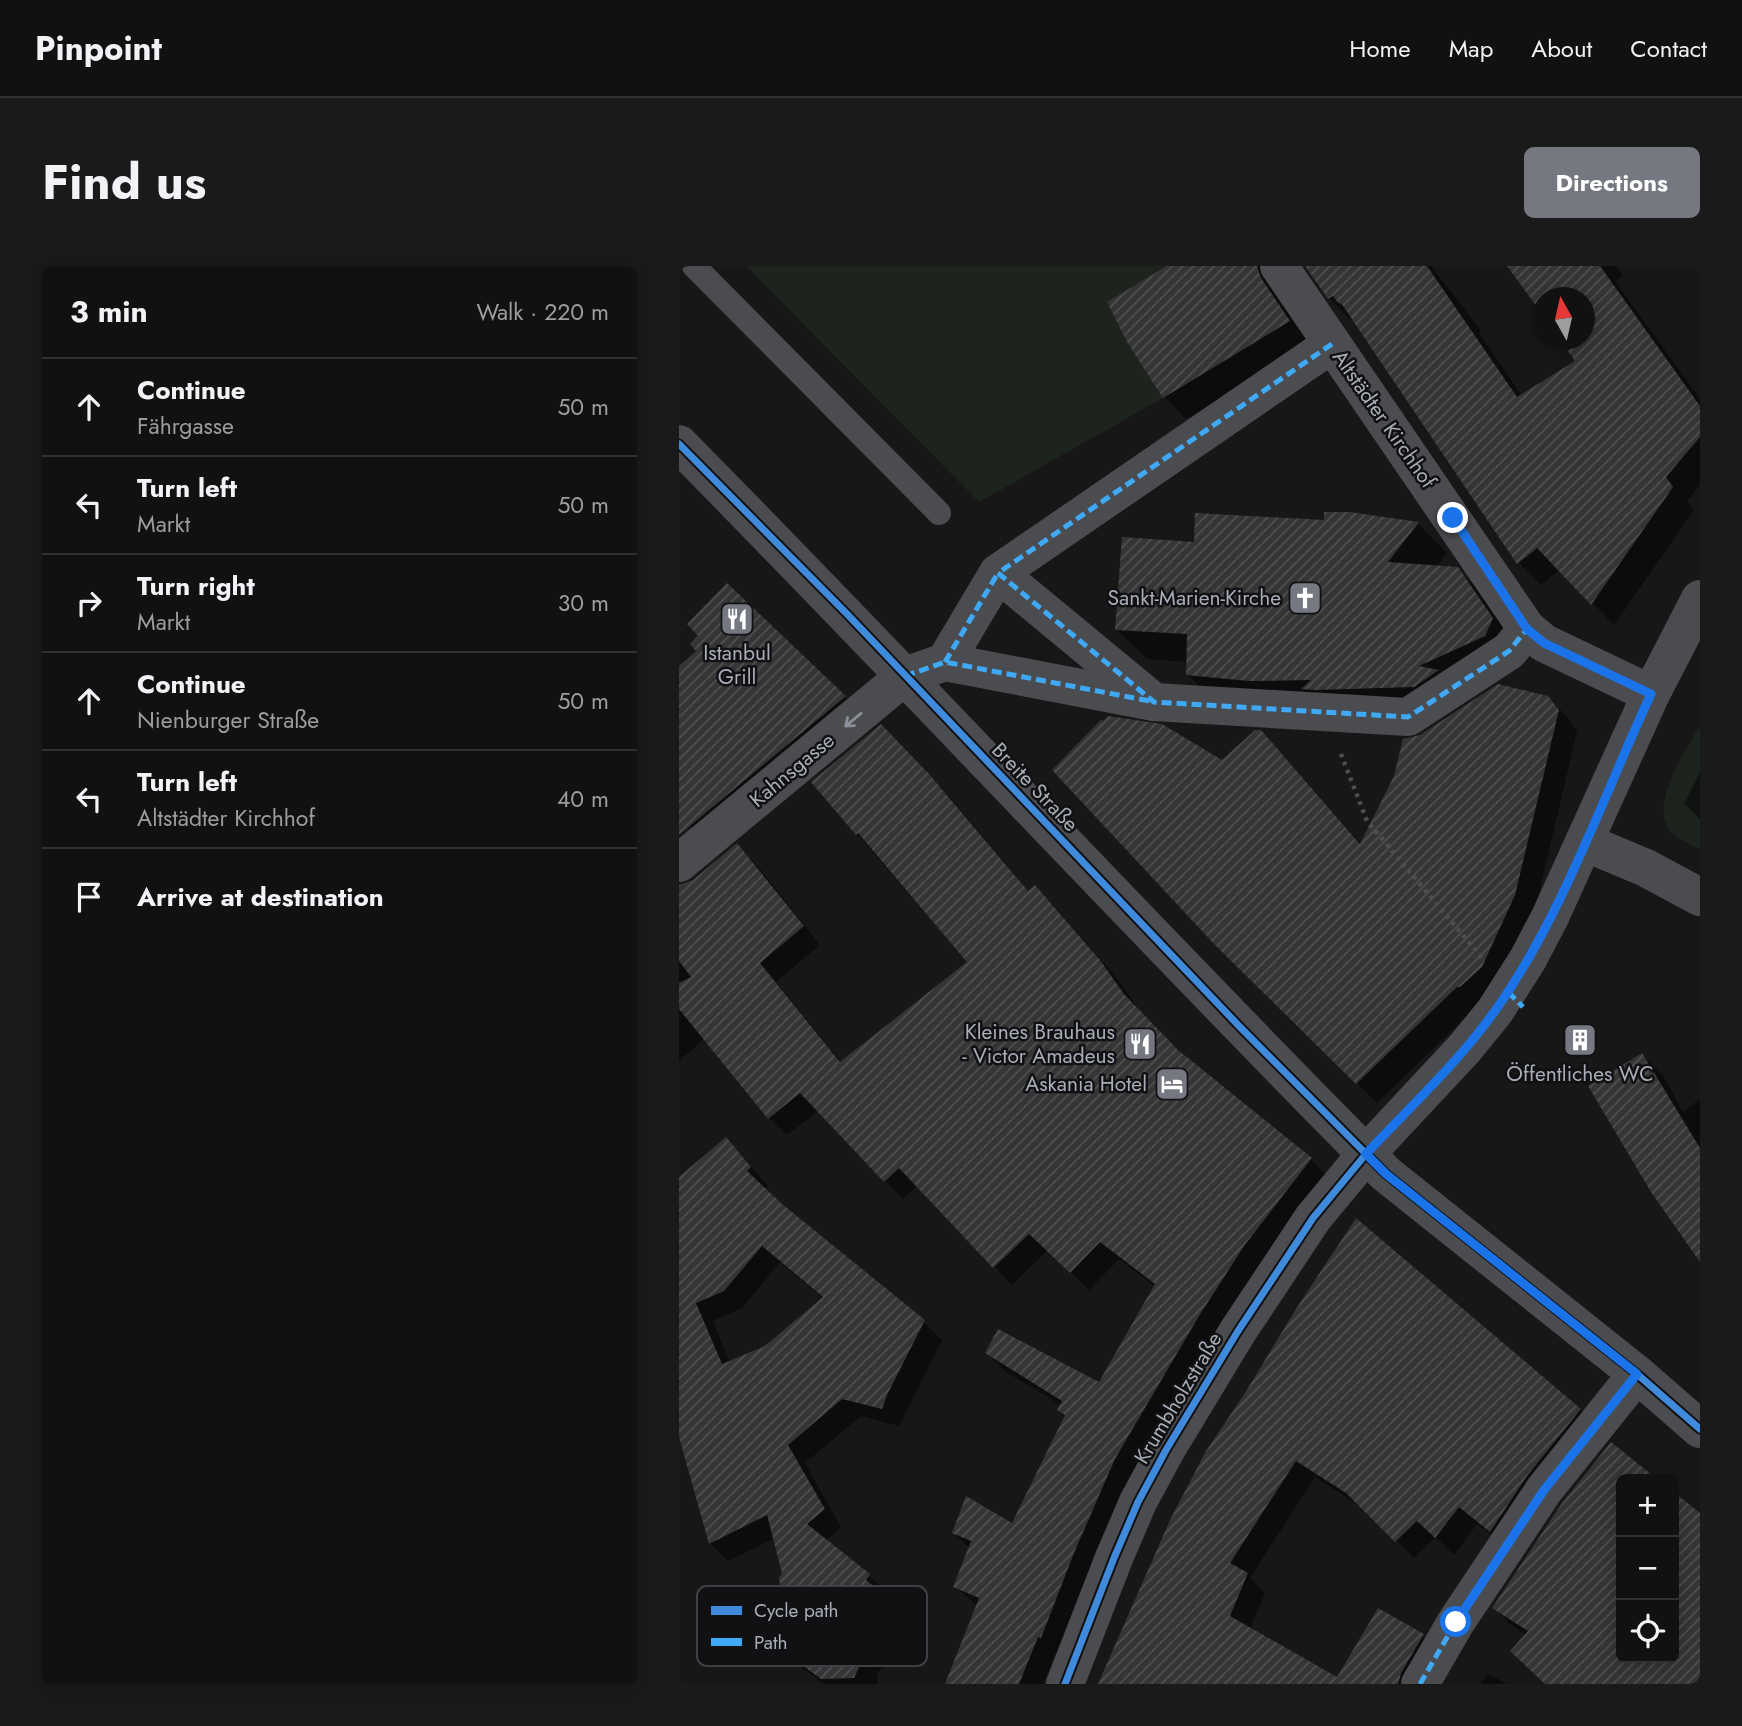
<!DOCTYPE html>
<meta charset="utf-8">
<style>
:root{--surface:#111;--page:#1a1a1a;--text:#f1f3f6;--muted:#9c9d9f;--line:#303131;--accent:#757880}
body{margin:0;font-family:Jost,sans-serif;background:var(--page);color:var(--text)}
.controls{position:absolute;right:21px;bottom:21px;display:grid;overflow:hidden;border-radius:10px;box-shadow:0 4px 18px #0003}
.controls button{width:63px;height:63px;display:grid;place-items:center;padding:0;border:0;border-bottom:2px solid var(--line);background:var(--surface);color:var(--text);font:35px sans-serif}
.compass{position:absolute;left:853px;top:21px;width:63px;height:63px;border-radius:50%;background:var(--surface);box-shadow:0 4px 18px #0003;rotate:352deg}
.stop{position:absolute;width:21px;height:21px;margin:-16px;border:5px solid #1a73e8;border-radius:50%;background:#fff}
.stop.end{background:#1a73e8;border-color:#fff;box-shadow:0 2px 7px #0008}
.list{margin:0;padding:0;list-style:none}
h2{display:flex;justify-content:space-between;align-items:center;height:91px;margin:0;padding:0 28px;font-size:30px}
h2 small{font-size:23px;font-weight:400;color:var(--muted)}
.list li{display:grid;grid-template-columns:46px 1fr auto;gap:21px;align-items:center;box-sizing:border-box;height:98px;padding:0 28px;border-top:2px solid var(--line)}
.list b{display:block;font-size:26px;white-space:nowrap}
.list p{margin:0;font-size:23px;white-space:nowrap;color:var(--muted)}
.list em{font-size:23px;font-style:normal;color:var(--muted)}
.icon{flex:none;width:38px;height:38px;fill:none;stroke:currentColor;stroke-width:2;stroke-linecap:round;stroke-linejoin:round}
.map{position:relative;flex:none;width:1021px;height:1418px;overflow:hidden;border-radius:10px}
header{display:flex;align-items:center;gap:42px;box-sizing:border-box;height:98px;padding:0 35px;background:var(--surface);border-bottom:2px solid var(--line)}
header strong{font-size:33px}
nav{display:flex;gap:38px;margin-inline-start:auto;font-size:24px}
.intro{display:flex;align-items:center;justify-content:space-between;box-sizing:border-box;height:168px;padding:0 42px}
h1{margin:0;font-size:49px}
.button{padding:18px 32px;border-radius:10px;background:var(--accent);color:#fff;font-size:24px;font-weight:700}
main{display:flex;gap:42px;padding:0 42px}
aside{flex:1;background:var(--surface);border-radius:10px;box-shadow:0 4px 18px #0003}
.map>svg:first-child{display:block}
</style>
<header>
<strong>Pinpoint</strong>
<nav><a>Home</a><a>Map</a><a>About</a><a>Contact</a></nav>
</header>
<div class="intro"><h1>Find us</h1><a class="button">Directions</a></div>
<main>
<aside>
<h2>3 min<small>Walk · 220 m</small></h2>
<ul class="list">
<li><svg class="icon" aria-label="ahead" viewBox="0 0 24 24"><path d="M12 20V5M6 11l6-6 6 6"/></svg><div><b>Continue</b><p>Fährgasse</p></div><em>50 m</em></li>
<li><svg class="icon" aria-label="left" viewBox="0 0 24 24"><path d="M17 20v-9H6M10 6l-5 5 5 5"/></svg><div><b>Turn left</b><p>Markt</p></div><em>50 m</em></li>
<li><svg class="icon" aria-label="right" viewBox="0 0 24 24"><path d="M7 20v-9h11M14 6l5 5-5 5"/></svg><div><b>Turn right</b><p>Markt</p></div><em>30 m</em></li>
<li><svg class="icon" aria-label="ahead" viewBox="0 0 24 24"><path d="M12 20V5M6 11l6-6 6 6"/></svg><div><b>Continue</b><p>Nienburger Straße</p></div><em>50 m</em></li>
<li><svg class="icon" aria-label="left" viewBox="0 0 24 24"><path d="M17 20v-9H6M10 6l-5 5 5 5"/></svg><div><b>Turn left</b><p>Altstädter Kirchhof</p></div><em>40 m</em></li>
<li><svg class="icon" aria-label="arrive" viewBox="0 0 24 24"><path d="M6 21V4h12l-3 4 3 4H6"/></svg><div><b>Arrive at destination</b></div></li>
</ul>
</aside>
<div class="map">
<svg width="1021" height="1418" viewBox="0 0 1021 1418">
<defs>
<pattern id="building-hatch" width="6" height="6" patternUnits="userSpaceOnUse" patternTransform="scale(1.75)"><rect width="6" height="6" fill="#353536"/><path d="M-1 1l2-2M0 6l6-6M5 7l2-2" fill="none" stroke="#4f5051"/></pattern>
</defs>
<rect width="100%" height="100%" fill="#171717"/>
<path fill="#1d241e" d="M67,0H515L458,18L428,36L448,76L484,132L300,236Z
M1021,459V584C1012,578 995,571 989,562C972,535 1008,483 1021,459Z"/>
<path fill="#0007" fill-rule="evenodd" d="M491,0H621L632,78L507,153L485,130Z
M624,0H752L802,65L800,67L843,130L899,95L883,74H906V32L830,0H937L944,9L936,15L1021,133V219L1008,235L1015,244L935,359L881,303L862,319L840,297L674,53L672,54L650,32L629,1Z
M671,248L739,258L768,287L757,301L778,303L809,333L843,383L788,435L538,438L508,408L509,396L468,393L438,364L516,278L646,256Z
M48,319L184,449L28,578L0,547V403L19,385L22,371Z
M869,431L889,452L898,465L855,649L798,740L698,837L537,678L543,496L601,486L683,579Z
M219,478L268,528L350,626L356,621L374,639L439,714L463,748L501,788L631,893L649,911L380,1388L377,1387L364,1418H268L298,1340L276,1320L291,1283L275,1267L333,1260L387,1151L380,1144L382,1139L326,1105L308,1087L421,1118L477,1021L440,993L410,1024L369,984L333,1019L238,919L224,933L140,844L108,869L90,852L26,772L0,795V621L15,615L58,580L76,597L141,679L97,716L163,797L290,697L178,568Z
M1021,507V553L1005,537Z
M963,789L983,808L1004,846L1021,833V992Z
M47,873L89,920L85,924L102,940L245,1056L263,1074L220,1160L182,1150L126,1197L162,1261L146,1275L190,1310L208,1327L205,1331L218,1345L192,1378L209,1395L199,1406L198,1418H145L103,1387L85,1369L104,1324L105,1308L96,1272L49,1295L31,1277L0,1162V914ZM101,996L145,1033L87,1081L51,1097L34,1055L63,1042Z
M901,1144L919,1162L829,1282L798,1258L775,1289L757,1271L735,1292L687,1244L636,1211L571,1312L586,1327L571,1363L659,1413L744,1369L762,1387L744,1418H421L529,1186Z
M932,1178L976,1213H942V1392H995V1228L1021,1249V1418H867L848,1369L833,1360L815,1342Z
M810,1408L828,1418H800Z"/>
<path fill="url(#building-hatch)" fill-rule="evenodd" d="M488,0H578L582,12L611,55L484,132L448,76L428,36Z
M626,0H748L838,131L896,95L881,74H906V32H864V49L828,0H921L1021,140V171L987,211L994,221L912,339L858,282L838,298L662,37L660,38L654,30L649,33Z
M645,246H671L740,256L709,296L779,301L814,352L806,370L740,400L760,404L735,421L636,424L622,423L632,414L570,415L507,409L508,368L436,364L443,271L515,276L516,247L645,254Z
M48,317L167,430L0,569V400L17,385L11,378L19,370L8,358Z
M819,418L869,430L880,444L836,629L803,701L781,721H778L677,818L536,679L373,504L422,454L424,455L429,450L483,458L543,494L576,464H582L681,578L715,510L724,473L741,469Z
M202,458L250,508L349,625L356,619L421,694L445,728L499,784L633,892L565,980L520,1050L436,1193L395,1287L362,1372L359,1371L340,1418H266L300,1332L274,1321L292,1275L273,1267L287,1230L333,1257L386,1149L378,1144L383,1135L306,1087L319,1063L420,1116L476,1018L421,976L391,1007L350,968L314,1002L220,902L205,916L121,827L89,853L0,743V717L12,711L0,695V619L14,614L58,577L125,660L81,697L161,796L288,696L179,567L177,569L132,516Z
M963,787L1021,882V996L972,926L909,820Z
M47,871L72,901L68,905L103,938L246,1054L208,1129L203,1143L163,1133L109,1179L146,1243L128,1258L191,1308L187,1314L202,1326L174,1361L193,1376L182,1388L181,1399L175,1412L142,1413L83,1370L78,1354L102,1324L100,1312L103,1307L88,1249L30,1278L0,1171V911ZM83,980L144,1031L86,1080L43,1098L17,1037L45,1025Z
M677,952L902,1143L848,1210L811,1266L780,1241L756,1272L738,1255L716,1276L667,1227L617,1195L551,1297L569,1307L551,1350L658,1411L699,1342L745,1368L722,1407L719,1418H419L491,1254L527,1185L566,1127L617,1043Z
M932,1176L978,1213H942V1392H995V1226L1021,1247V1418H866L831,1385L849,1365L813,1342L883,1237Z"/>
<g fill="none" stroke-linecap="round" stroke-linejoin="round">
<path stroke="#4d4e52" stroke-width="4.5" stroke-dasharray="3.5 5" stroke-linecap="butt" d="M662,488L688,555L803,692"/>
<path stroke="#4b4c50" stroke-width="24" d="M15,0L260,247"/>
<path stroke="#4b4c50" stroke-width="38" d="M266,396L319,307
M226,410L266,396L475,436
M687,888L707,908L958,1108"/>
<path stroke="#4b4c50" stroke-width="38" d="M600,0L848,363L865,377L972,428
M653,78L319,307L475,436L729,451L830,385L848,363
M0,178C231,412 455,654 687,888
M905,576L967,602L1021,631
M0,597L226,410
M741,1418L777,1356L865,1224L958,1108L1021,1163"/>
<path stroke="#4b4c50" stroke-width="38" d="M386,1418L435,1292L459,1236L487,1184L559,1065L634,952L687,888L785,783L816,745L849,693L871,651L972,428L1021,333"/>
<path stroke="#3fa9f5" stroke-width="5" stroke-dasharray="10 5" stroke-linecap="butt" d="M653,78L319,307L475,436L729,451L830,385L848,363
M266,396L319,307
M226,410L266,396L471,435
M829,726L844,741
M741,1418L777,1356L865,1224L958,1108"/>
<defs>
<path id="cycleway" d="M0,178L169,349L560,760L707,908L958,1108L1021,1163
M386,1418L435,1292L459,1236L487,1184L559,1065L634,952L687,888"/>
</defs>
<use href="#cycleway" stroke="#111113" stroke-width="11"/>
<use href="#cycleway" stroke="#408adc" stroke-width="7"/>
</g>
<defs><path id="oneway-shaft" d="M-6 0H5M1.5-3L5.5 0L1.5 3" fill="none" stroke-width="1.6" stroke-linecap="round" stroke-linejoin="round" transform="scale(1.75)"/></defs>
<use stroke="#8c9099" href="#oneway-shaft" transform="translate(174 454) rotate(140)"/>
<g fill="none" stroke-linecap="round" stroke-linejoin="round">
<path stroke="#1a73e8" stroke-width="9" d="M774,252L848,363L865,377L972,428C924,531 883,650 818,742C781,795 731,841 687,888L707,908L958,1108L865,1224L777,1356"/>
</g>
<defs>
<symbol id="church-square" viewBox="-11 -11 22 22"><rect x="-9" y="-9" width="18" height="18" rx="4" fill="#757880" stroke="#111113"/><path d="M-1.2-6h2.4v3.5h3.3v2.4h-3.3V6h-2.4V-.1h-3.3v-2.4h3.3Z" fill="#fff"/></symbol>
<symbol id="restaurant-square" viewBox="-11 -11 22 22"><rect x="-9" y="-9" width="18" height="18" rx="4" fill="#757880" stroke="#111113"/><path d="M-5-6h1v4h1v-4h1v4h1v-4h1v5L-1.5 .5V6h-2V.5L-5-1ZM5-6V6H3V1.5H1.5Q1.5-4 5-6Z" fill="#fff"/></symbol>
<symbol id="building-square" viewBox="-11 -11 22 22"><rect x="-9" y="-9" width="18" height="18" rx="4" fill="#757880" stroke="#111113"/><path d="M-4-6H4V6H1V3H-1V6H-4ZM-2.5-4.3h1.7v1.8h-1.7ZM.8-4.3h1.7v1.8H.8ZM-2.5-1h1.7V.8h-1.7ZM.8-1h1.7V.8H.8Z" fill="#fff"/></symbol>
<symbol id="hotel-square" viewBox="-11 -11 22 22"><rect x="-9" y="-9" width="18" height="18" rx="4" fill="#757880" stroke="#111113"/><path d="M-6-4.5h1.5V1H6V5H4.5V3h-9V5H-6ZM-4 0a1.8 1.8 0 1 1 3.6 0ZM.5 0V-2.5h3Q6-2.5 6 0Z" fill="#fff"/></symbol>
</defs>
<g fill-rule="evenodd">
<use href="#church-square" x="607" y="313" width="38" height="38"/>
<use href="#restaurant-square" x="39" y="334" width="38" height="38"/>
<use href="#building-square" x="882" y="755" width="38" height="38"/>
<use href="#restaurant-square" x="442" y="759" width="38" height="38"/>
<use href="#hotel-square" x="474" y="799" width="38" height="38"/>
</g>
<g text-anchor="middle" stroke-width="5" stroke-linejoin="round" paint-order="stroke">
<g font-size="21" fill="#a8adb8" stroke="#111113">
<text transform="translate(705 153) rotate(55)" y="7">Altstädter Kirchhof</text>
<text transform="translate(113 504) rotate(-40)" y="7">Kahnsgasse</text>
<text transform="translate(356 521) rotate(46)" y="7">Breite Straße</text>
<text transform="translate(499 1132) rotate(-59)" y="7">Krumbholzstraße</text>
</g>
<g font-size="21" fill="#a8adb8" stroke="#111113" text-anchor="end">
<text x="602" y="339">Sankt-Marien-Kirche</text>
<text x="58" y="394" text-anchor="middle">Istanbul<tspan x="58" dy="24">Grill</tspan></text>
<text x="436" y="773">Kleines Brauhaus<tspan x="436" dy="24">- Victor Amadeus</tspan></text>
<text x="901" y="815" text-anchor="middle">Öffentliches WC</text>
<text x="468" y="825">Askania Hotel</text>
</g>
</g>
<rect x="18" y="1320" width="230" height="80" rx="10" fill="#111113" stroke="#3e4045" stroke-width="2"/>
<rect x="32" y="1340" width="31" height="9" fill="#408adc"/>
<rect x="32" y="1372" width="31" height="8" fill="#3fa9f5"/>
<g font-size="19" fill="#a8adb8">
<text x="75" y="1351">Cycle path</text>
<text x="75" y="1383">Path</text>
</g>
</svg>
<div class="controls">
<button>+</button>
<button>−</button>
<button><svg class="icon" aria-label="locate" viewBox="0 0 24 24"><circle cx="12" cy="12" r="6"/><path d="M12 2v4M12 18v4M2 12h4M18 12h4"/></svg></button>
</div>
<svg class="compass" viewBox="-18 -18 36 36"><path d="M0-13l5 13h-10z" fill="#e53935"/><path d="M0 13l5-13h-10z" fill="#9c9d9f"/></svg>
<div class="stop" style="left:777px;top:1356px"></div>
<div class="stop end" style="left:774px;top:252px"></div>
</div>
</main>
